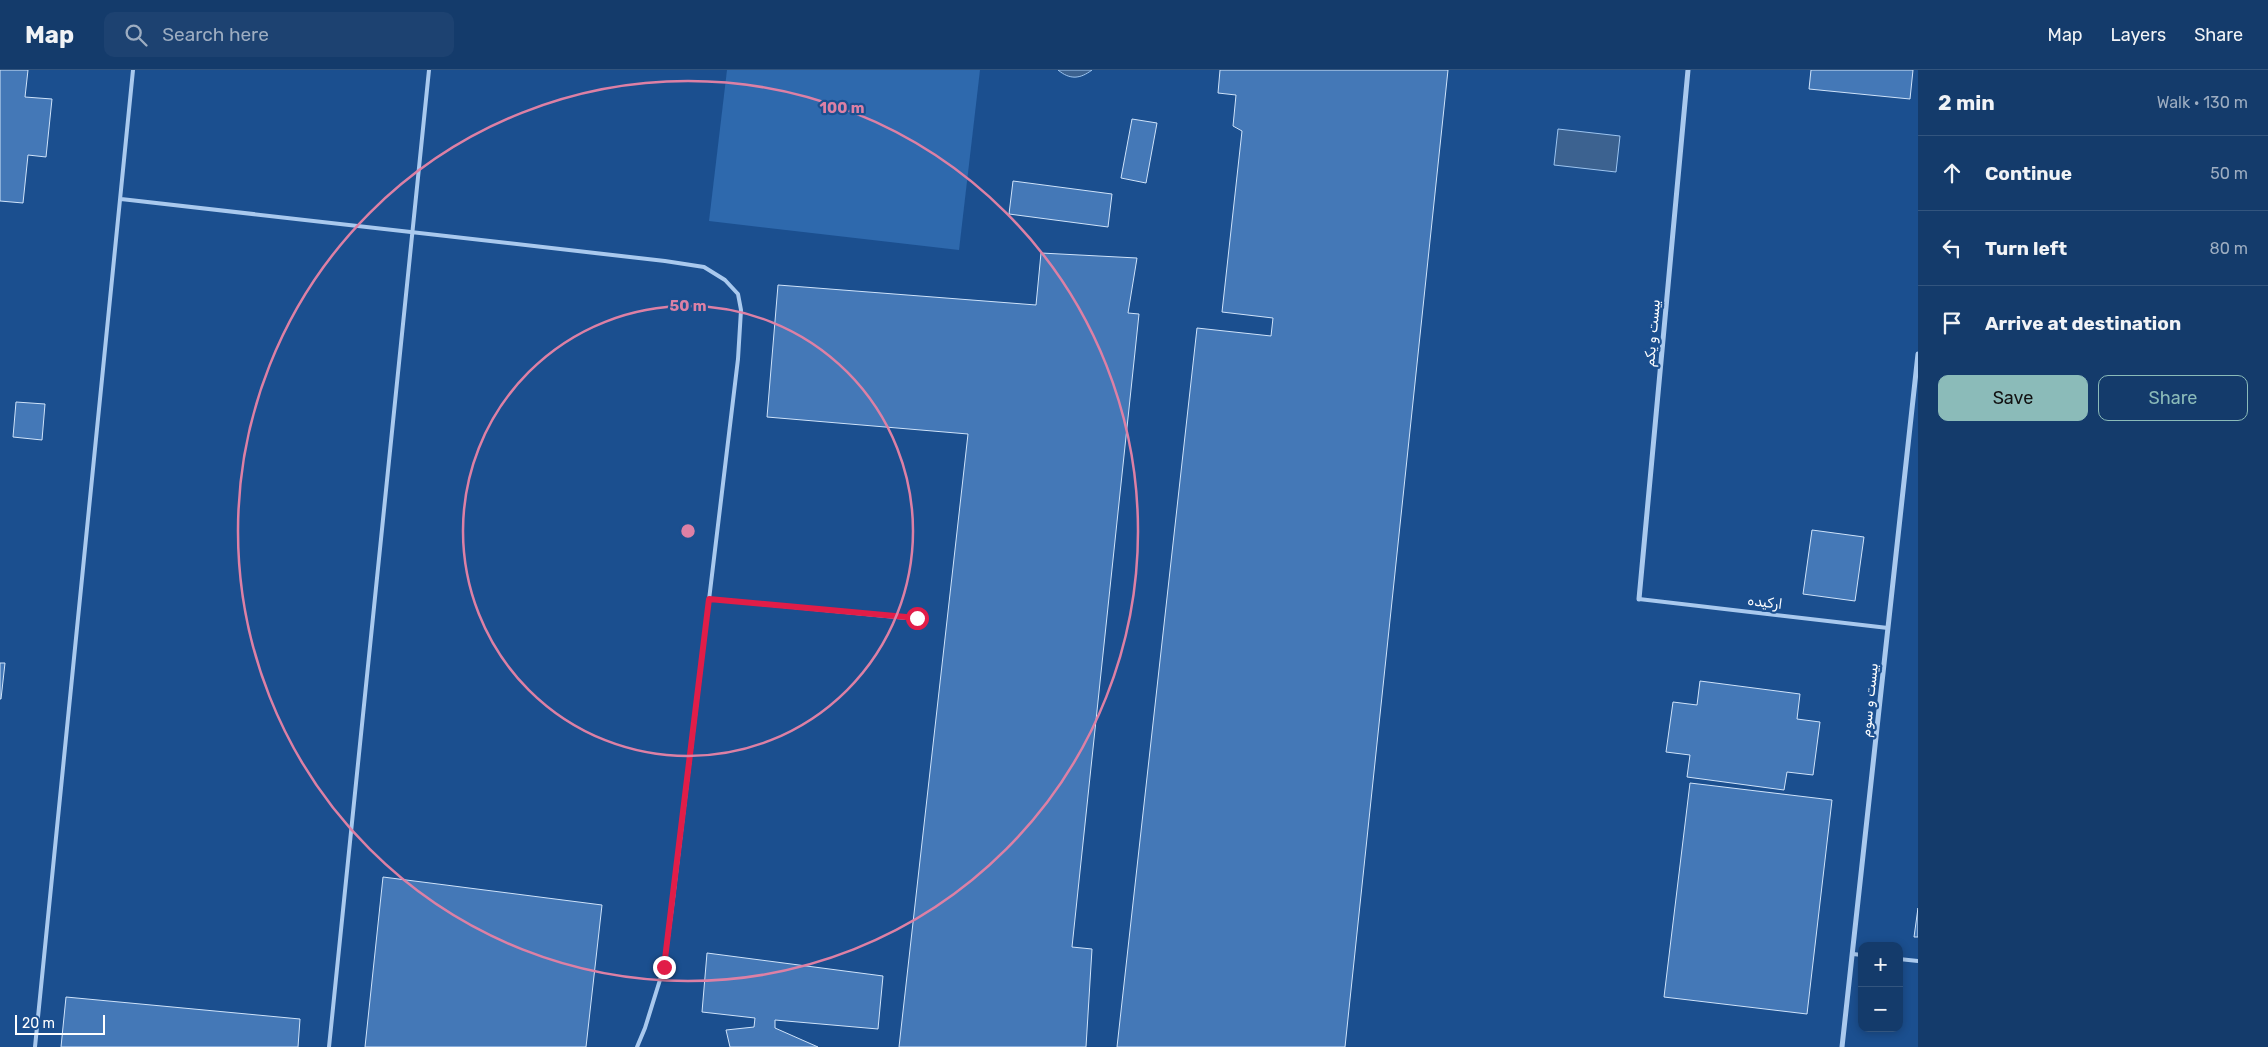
<!DOCTYPE html>
<meta charset="utf-8">
<style>
:root{--surface:#143b6b;--page:#1d4271;--text:#f1f3f6;--muted:#9dadc1;--line:#33557e;--accent:#8bbbb9}
body{margin:0;font-family:Rubik,Cairo,sans-serif;background:var(--page);color:var(--text)}
.controls{position:absolute;right:15px;bottom:15px;display:grid;overflow:hidden;border-radius:10px;box-shadow:0 2px 8px #0003}
.controls button{width:45px;height:45px;display:grid;place-items:center;padding:0;border:0;border-bottom:1px solid var(--line);background:var(--surface);color:var(--text);font:25px sans-serif}
.scale{position:absolute;left:15px;bottom:12px;width:90px;box-sizing:border-box;padding-left:5px;border:2px solid #fff;border-top:0;font-size:14px;line-height:18px;white-space:nowrap;color:#fff;-webkit-text-stroke:4px #1b4f8f;paint-order:stroke}
.stop{position:absolute;width:15px;height:15px;margin:-11px;border:4px solid #e11d48;border-radius:50%;background:#fff}
.stop.end{background:#e11d48;border-color:#fff;box-shadow:0 1px 5px #0008}
.list{margin:0;padding:0;list-style:none}
h2{display:flex;justify-content:space-between;align-items:center;height:65px;margin:0;padding:0 20px;font-size:21px}
h2 small{font-size:16px;font-weight:400;color:var(--muted)}
.list li{display:grid;grid-template-columns:32px 1fr auto;gap:15px;align-items:center;box-sizing:border-box;height:75px;padding:0 20px;border-top:1px solid var(--line)}
.list b{display:block;font-size:19px;white-space:nowrap}
.list em{font-size:16px;font-style:normal;color:var(--muted)}
.actions{display:flex;gap:10px;padding:15px 20px}
.actions a{flex:1;padding:11px 0;border:1px solid var(--accent);border-radius:10px;text-align:center;font-size:18px;color:var(--accent)}
.actions .main{background:var(--accent);color:#111}
.icon{flex:none;width:28px;height:28px;fill:none;stroke:currentColor;stroke-width:2;stroke-linecap:round;stroke-linejoin:round}
.map{position:relative;flex:none;width:1918px;height:977px;overflow:hidden}
header{display:flex;align-items:center;gap:30px;box-sizing:border-box;height:70px;padding:0 25px;background:var(--surface);border-bottom:1px solid var(--line)}
header strong{font-size:24px}
nav{display:flex;gap:28px;margin-inline-start:auto;font-size:18px}
.search{width:350px;height:45px;background:var(--page);display:flex;align-items:center;gap:12px;box-sizing:border-box;padding:0 18px;border-radius:10px;color:var(--muted);font-size:19px}
main{display:flex}
aside{flex:1;background:var(--surface)}
.map>svg:first-child{display:block}
</style>
<header>
<strong>Map</strong>
<div class="search"><svg class="icon" aria-label="search" viewBox="0 0 24 24"><circle cx="10" cy="10" r="6"/><path d="M15 15l6 6"/></svg>Search here</div>
<nav><a>Map</a><a>Layers</a><a>Share</a></nav>
</header>
<main>
<div class="map">
<svg width="1918" height="977" viewBox="0 0 1918 977">
<rect width="100%" height="100%" fill="#1b4f8f"/>
<path fill="#2e69ad" d="M727,0H980L959,180L709,151Z"/>
<path fill="#3c6290" stroke="#9cc4f0" d="M1058,0H1092C1080,9 1070,10 1058,0Z
M1558,59L1620,66L1616,102L1554,95Z"/>
<path fill="#4478b7" stroke="#cfe3fa" d="M0,0H28L25,27L52,29L46,87L28,85L23,133L0,131Z
M1220,0H1448L1345,977H1117L1197,258L1271,266L1273,248L1222,242L1242,61L1233,56L1236,25L1218,23Z
M1811,0H1913L1910,29L1809,19Z
M1132,49L1157,53L1146,113L1121,108Z
M1013,111L1112,124L1108,157L1009,144Z
M1041,183L1137,188L1128,243L1139,244L1072,877L1092,879L1086,977H899L968,364L767,347L778,215L1036,235Z
M16,332L45,334L42,370L13,367Z
M1812,460L1864,467L1855,531L1803,524Z
M0,593H5L1,629H0Z
M1700,611L1800,624L1797,649L1820,652L1813,705L1787,702L1784,720L1687,707L1690,685L1666,682L1673,632L1697,635Z
M1690,713L1832,730L1807,944L1664,927Z
M383,807L602,835L586,977H365Z
M1918,838V867H1914Z
M707,883L883,906L878,959L775,950V958L818,977H730L726,960L754,957L755,948L702,942Z
M66,927L300,949L298,977H61Z"/>
<g fill="none" stroke-linecap="round" stroke-linejoin="round">
<path stroke="#a9c9ee" stroke-width="4" d="M121,129L665,191L704,197L725,210L738,224L741,240L738,289L672,837L664,897L645,958L637,977
M709,529L917,549
M1639,529L1888,558
M1853,884L1862,885
M1899,889L1918,891
M35,977L133,0
M329,977L429,0"/>
<path stroke="#a9c9ee" stroke-width="5" d="M1639,529L1688,0
M1842,977L1918,284"/>
</g>
<g fill="none" stroke-linecap="round" stroke-linejoin="round">
<path stroke="#e11d48" stroke-width="6" d="M664,897L709,529L917,548"/>
</g>
<g fill="none" stroke="#dd80a5" stroke-width="2.5">
<circle cx="688" cy="461" r="225"/>
<circle cx="688" cy="461" r="450"/>
</g>
<g text-anchor="middle" stroke-width="4.5" stroke-linejoin="round" paint-order="stroke">
<g font-size="14" fill="#fff" stroke="#1b4f8f">
<text transform="translate(1652 263) rotate(-85)" y="5">بیست و یکم</text>
<text transform="translate(1765 532) rotate(7)" y="5">ارکیده</text>
<text transform="translate(1869 630) rotate(-84)" y="5">بیست و سوم</text>
</g>
</g>
<circle cx="688" cy="461" r="8" fill="#dd80a5" stroke="#1b4f8f" stroke-width="2.5"/>
<g font-size="15" text-anchor="middle" font-weight="bold" fill="#dd80a5" stroke="#1b4f8f" stroke-width="4.5" stroke-linejoin="round" paint-order="stroke">
<text x="842" y="43">100 m</text>
<text x="688" y="241">50 m</text>
</g>
</svg>
<div class="controls">
<button>+</button>
<button>−</button>
</div>
<div class="scale">20 m</div>
<div class="stop" style="left:917px;top:548px"></div>
<div class="stop end" style="left:664px;top:897px"></div>
</div>
<aside>
<h2>2 min<small>Walk · 130 m</small></h2>
<ul class="list">
<li><svg class="icon" aria-label="ahead" viewBox="0 0 24 24"><path d="M12 20V5M6 11l6-6 6 6"/></svg><div><b>Continue</b></div><em>50 m</em></li>
<li><svg class="icon" aria-label="left" viewBox="0 0 24 24"><path d="M17 20v-9H6M10 6l-5 5 5 5"/></svg><div><b>Turn left</b></div><em>80 m</em></li>
<li><svg class="icon" aria-label="arrive" viewBox="0 0 24 24"><path d="M6 21V4h12l-3 4 3 4H6"/></svg><div><b>Arrive at destination</b></div></li>
</ul>
<div class="actions"><a class="main">Save</a><a>Share</a></div>
</aside>
</main>
